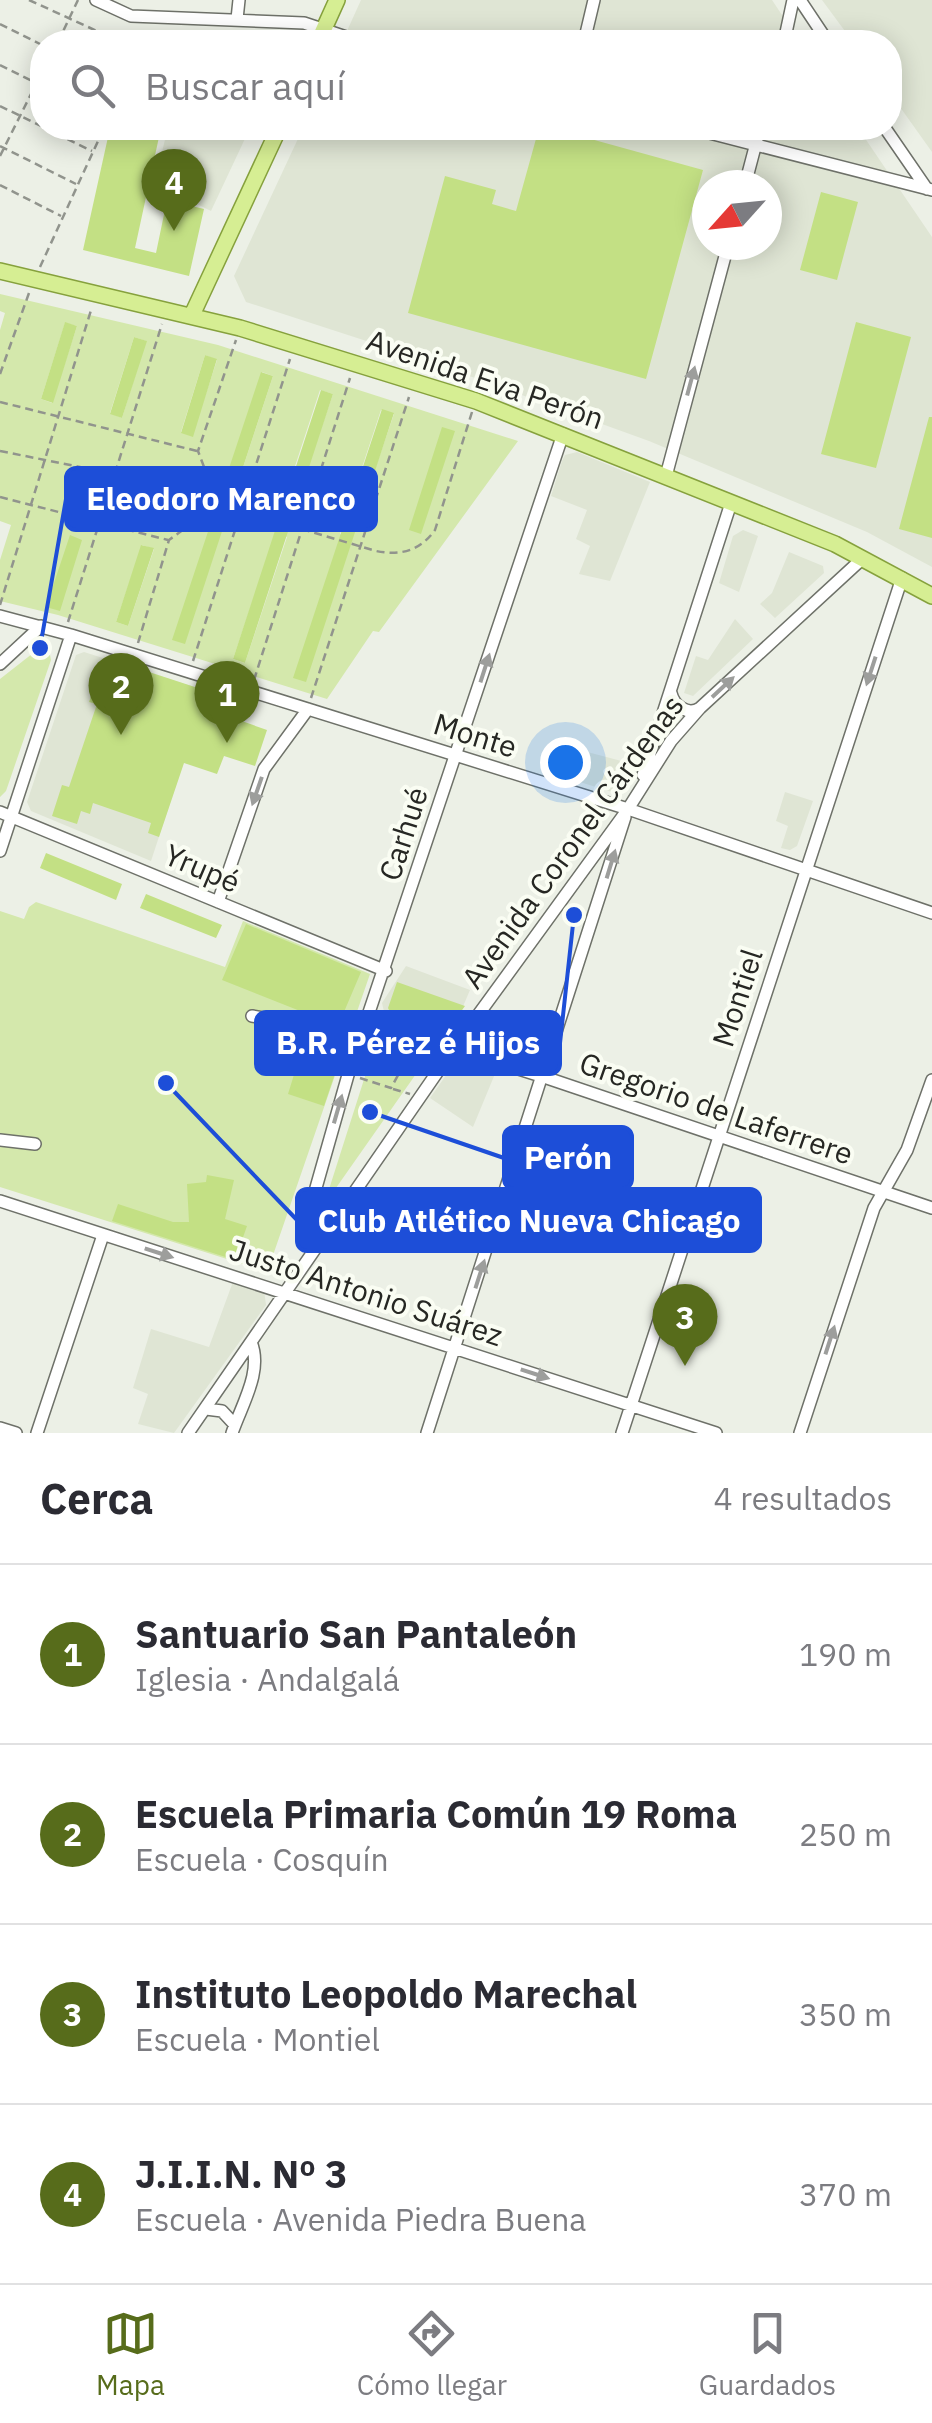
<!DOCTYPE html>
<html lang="es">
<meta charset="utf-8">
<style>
:root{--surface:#fff;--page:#f2f2f3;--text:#2b2b33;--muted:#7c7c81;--line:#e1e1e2;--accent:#576c1b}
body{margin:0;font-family:"IBM Plex Sans",sans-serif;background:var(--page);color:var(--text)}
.compass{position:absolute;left:692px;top:170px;width:90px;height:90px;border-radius:50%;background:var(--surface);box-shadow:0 5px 25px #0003;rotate:243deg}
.you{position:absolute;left:565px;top:762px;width:35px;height:35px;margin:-25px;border:8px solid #fff;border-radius:50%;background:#1a73e8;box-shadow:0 0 0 15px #1a73e833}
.badge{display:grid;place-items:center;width:65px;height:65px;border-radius:50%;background:var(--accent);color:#fff;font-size:32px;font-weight:700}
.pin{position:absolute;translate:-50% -82px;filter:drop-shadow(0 2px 5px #0008)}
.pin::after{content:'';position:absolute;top:52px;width:35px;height:30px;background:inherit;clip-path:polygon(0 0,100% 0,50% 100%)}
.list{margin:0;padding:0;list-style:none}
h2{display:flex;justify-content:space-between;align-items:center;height:130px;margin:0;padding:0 40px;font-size:42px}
h2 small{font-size:32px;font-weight:400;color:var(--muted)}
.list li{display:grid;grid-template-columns:65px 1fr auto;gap:30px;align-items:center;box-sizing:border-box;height:180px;padding:0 40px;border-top:2px solid var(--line)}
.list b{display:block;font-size:38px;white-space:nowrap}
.list p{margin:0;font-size:32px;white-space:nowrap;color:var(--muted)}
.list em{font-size:32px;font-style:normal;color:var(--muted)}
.icon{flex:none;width:55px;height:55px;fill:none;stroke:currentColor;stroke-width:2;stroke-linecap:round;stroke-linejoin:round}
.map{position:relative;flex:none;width:932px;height:1433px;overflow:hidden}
.search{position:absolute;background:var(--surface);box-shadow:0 5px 25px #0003;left:30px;right:30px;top:30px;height:110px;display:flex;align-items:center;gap:25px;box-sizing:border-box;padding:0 35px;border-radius:40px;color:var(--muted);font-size:38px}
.sheet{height:850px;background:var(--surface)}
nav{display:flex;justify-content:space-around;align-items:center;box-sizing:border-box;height:140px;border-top:2px solid var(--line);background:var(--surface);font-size:28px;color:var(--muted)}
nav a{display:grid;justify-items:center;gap:5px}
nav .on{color:var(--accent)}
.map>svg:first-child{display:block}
</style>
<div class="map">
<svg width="932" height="1433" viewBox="0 0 932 1433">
<rect width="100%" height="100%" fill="#ecf0e6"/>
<path fill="#dfe5d4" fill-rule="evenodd" d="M361,0H772L800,42H342Z
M822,0H932V152L890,93V42H853Z
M168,128H250L211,211L154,183Z
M303,128H858L932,237V567L867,532L649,441L428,361L246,302L234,276ZM707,185H767V245H707Z
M577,452L650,482L610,581L579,574L590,546L576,539L587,510L551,496L562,461L565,455Z
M743,530L758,536L739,592L719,583L733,536Z
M789,552L823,566L824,573L775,618L760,604L772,593Z
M735,619L753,639L693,696L684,693L696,656L708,660Z
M84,652L207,691L151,861L31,811L27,802L76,655Z
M576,749L629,763L622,788L612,792L567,778Z
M785,792L813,801L797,846L790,850L781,848L788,826L776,821Z
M406,966L470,990L450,1037L385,1016L382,1003Z
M468,1060L497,1069L473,1127L430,1098L454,1064Z
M234,1279L264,1290L266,1305L174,1433L138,1424L148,1394L133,1388L151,1329L209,1347Z"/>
<path fill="#d4e8ac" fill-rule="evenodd" d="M0,294L218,345L518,441L379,632L373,631L327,699L58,615L0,601V560L11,525L0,521V330L5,313L0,311ZM65,323L77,326L52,403L41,399ZM134,337L146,341L122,418L110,413ZM205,355L217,360L192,436L181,432ZM262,372L273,376L232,501L220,498ZM320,390L333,394L290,519L279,515ZM381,410L394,414L351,539L340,534ZM276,532L287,537L245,663L233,659ZM142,545L154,549L128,626L116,622Z
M43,649L50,655L51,660L6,791L0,797V679L37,650Z
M36,902L225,967L243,921L370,974L271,1261L258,1269L0,1187V911L24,919L29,907Z
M381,1045L423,1059V1064L324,1205L374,1048Z"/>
<path fill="#c3e084" d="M110,128L159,137L135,248L156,253L167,200L204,209L189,276L83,250Z
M539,128H551L703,170L646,379L408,313L445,176L496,190L492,204L516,211Z
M821,192L858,202L837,280L800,270Z
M65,322L77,326L53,403L41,399Z
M856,322L911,337L876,468L821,454Z
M134,337L147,341L122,418L110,414Z
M205,355L217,359L193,437L181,433Z
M261,372L273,376L185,644L172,640Z
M321,390L333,394L245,663L233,659Z
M382,409L394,413L306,682L293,678Z
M929,417H932V538L899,529Z
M442,427L455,431L421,534L409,530Z
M70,535L82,540L60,611L46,607Z
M141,545L154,548L128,626L116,622Z
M143,670L207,691L202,707L267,730L255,766L224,756L217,774L184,763L159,837L148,833L151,823L93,803L90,814L81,811L77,824L52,816L62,785L69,787L97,704L89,702L99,673L138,686Z
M46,853L122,884L116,900L40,868Z
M146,894L222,925L216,938L140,908Z
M246,924L361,972L338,1026L222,980Z
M397,982L465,1006L449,1028L439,1032L392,1016L388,1008Z
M306,1036L344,1047L324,1106L288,1094Z
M207,1175L234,1180L225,1219L247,1226L235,1260L112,1221L118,1204L173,1222H189L187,1184L206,1182Z"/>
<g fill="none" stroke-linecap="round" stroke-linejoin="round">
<defs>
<path id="minor" d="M96,0L131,16L304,23L361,42
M800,0L828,42
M237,19L239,0
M584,42L594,0
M784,42L793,0
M690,128L932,190
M885,128L927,189
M745,185L760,128
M666,476L728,245
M0,616L71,635L628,809L932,913
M0,664L41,626
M671,693C674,706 688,716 700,708
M643,775L731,503
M0,812L386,971
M0,851L71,635
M218,902L264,769L308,709
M252,1016L304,1025L361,1042
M369,1022L544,1077L932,1208
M0,1140L35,1144
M0,1201L716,1433
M311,1251L304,1230L348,1075L563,434
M206,1409L222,1411L235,1425
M0,1428L16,1433
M37,1433L103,1235
M188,1433L454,1048L628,809L671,741L700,708L863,558
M232,1433C242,1404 263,1371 251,1342
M427,1433L625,817
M622,1433L902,578
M800,1433L874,1208L907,1150L932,1080"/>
<path id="major" d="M318,42L337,0
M0,271L240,328L476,401L835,544L932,596
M192,315L279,128"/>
</defs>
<use href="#minor" stroke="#6e7169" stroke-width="14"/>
<use href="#major" stroke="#86a13d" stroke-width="18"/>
<path stroke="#91948d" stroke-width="2.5" stroke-dasharray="8 5" stroke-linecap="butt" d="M29,0L121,42
M0,24L42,45
M58,42L78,0
M0,65L42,86
M0,106L41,126
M44,128L92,151
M0,146L76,184
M0,156L42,72
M0,185L61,216
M40,267L104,128
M0,374L29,293
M0,402L197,451
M0,451L115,474L376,551C400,556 420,551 435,530L472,412
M0,497L168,540
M0,605L92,307
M68,622L162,324
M138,643L169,540L218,504L198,451L236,340
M193,661L290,359
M254,680L350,378
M311,698L409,397
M360,1078L391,1088L403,1066L408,1068L414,1050
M393,1089L410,1094"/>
<use href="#minor" stroke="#fff" stroke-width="11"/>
<use href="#major" stroke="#d6ee93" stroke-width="15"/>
</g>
<defs><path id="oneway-solid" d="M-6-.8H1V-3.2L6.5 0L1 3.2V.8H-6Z" transform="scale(2.5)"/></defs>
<g fill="#9d9e9c">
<use href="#oneway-solid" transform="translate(691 381) rotate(-75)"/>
<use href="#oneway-solid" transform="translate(485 668) rotate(-72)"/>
<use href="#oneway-solid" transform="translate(871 671) rotate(108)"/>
<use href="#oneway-solid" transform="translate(723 687) rotate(-43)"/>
<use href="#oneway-solid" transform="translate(257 791) rotate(109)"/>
<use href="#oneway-solid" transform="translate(611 864) rotate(-73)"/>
<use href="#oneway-solid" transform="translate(338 1109) rotate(-74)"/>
<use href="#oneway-solid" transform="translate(159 1253) rotate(18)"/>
<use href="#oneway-solid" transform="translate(480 1274) rotate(-72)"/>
<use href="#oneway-solid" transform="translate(830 1340) rotate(-72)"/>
<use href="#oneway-solid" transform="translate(535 1374) rotate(18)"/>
</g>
<g text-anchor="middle" stroke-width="8" stroke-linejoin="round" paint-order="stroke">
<g font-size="30" fill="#262723" stroke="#fafdf3">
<text transform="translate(485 380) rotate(19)" y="10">Avenida Eva Perón</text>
<text transform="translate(475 736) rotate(17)" y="10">Monte</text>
<text transform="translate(404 834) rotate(-72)" y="10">Carhué</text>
<text transform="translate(573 842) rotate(-54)" y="10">Avenida Coronel Cárdenas</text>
<text transform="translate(202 869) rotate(23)" y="10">Yrupé</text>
<text transform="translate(738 998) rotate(-72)" y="10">Montiel</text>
<text transform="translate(716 1109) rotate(19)" y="10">Gregorio de Laferrere</text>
<text transform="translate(366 1293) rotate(18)" y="10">Justo Antonio Suárez</text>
</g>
</g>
<path fill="none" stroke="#1d4ed8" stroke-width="4" d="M40 648L66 499M574 915L560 1043M370 1112L504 1158M166 1083L297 1220"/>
<g fill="#1d4ed8" stroke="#fafdf3" stroke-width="4">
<circle cx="40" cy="648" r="10"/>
<circle cx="574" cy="915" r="10"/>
<circle cx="370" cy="1112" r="10"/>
<circle cx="166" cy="1083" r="10"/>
</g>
<g fill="#1d4ed8" stroke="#1d4ed8" stroke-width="4">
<rect x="66" y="468" width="310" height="62" rx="10"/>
<rect x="256" y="1012" width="304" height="62" rx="10"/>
<rect x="504" y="1127" width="128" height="62" rx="10"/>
<rect x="297" y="1189" width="463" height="62" rx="10"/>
</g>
<g font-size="32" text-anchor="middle" font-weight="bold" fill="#fff">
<text x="221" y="510">Eleodoro Marenco</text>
<text x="408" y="1054">B.R. Pérez é Hijos</text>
<text x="568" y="1169">Perón</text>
<text x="529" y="1232">Club Atlético Nueva Chicago</text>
</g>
</svg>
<svg class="compass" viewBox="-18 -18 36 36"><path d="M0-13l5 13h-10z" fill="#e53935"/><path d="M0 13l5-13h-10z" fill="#7c7c81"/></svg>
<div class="you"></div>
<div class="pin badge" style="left:227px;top:743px">1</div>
<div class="pin badge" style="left:121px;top:735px">2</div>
<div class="pin badge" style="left:685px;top:1366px">3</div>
<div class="pin badge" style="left:174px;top:231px">4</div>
<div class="search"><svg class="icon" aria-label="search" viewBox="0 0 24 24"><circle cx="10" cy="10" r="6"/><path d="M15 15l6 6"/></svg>Buscar aquí</div>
</div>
<section class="sheet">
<h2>Cerca<small>4 resultados</small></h2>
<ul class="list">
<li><span class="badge">1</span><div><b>Santuario San Pantaleón</b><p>Iglesia · Andalgalá</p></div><em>190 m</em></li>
<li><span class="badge">2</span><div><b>Escuela Primaria Común 19 Roma</b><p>Escuela · Cosquín</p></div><em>250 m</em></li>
<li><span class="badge">3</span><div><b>Instituto Leopoldo Marechal</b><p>Escuela · Montiel</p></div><em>350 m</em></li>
<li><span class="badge">4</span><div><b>J.I.I.N. Nº 3</b><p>Escuela · Avenida Piedra Buena</p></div><em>370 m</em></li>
</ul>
</section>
<nav>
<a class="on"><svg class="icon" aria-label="map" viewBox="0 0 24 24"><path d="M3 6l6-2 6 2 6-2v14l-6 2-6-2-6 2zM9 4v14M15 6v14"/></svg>Mapa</a>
<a><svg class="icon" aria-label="directions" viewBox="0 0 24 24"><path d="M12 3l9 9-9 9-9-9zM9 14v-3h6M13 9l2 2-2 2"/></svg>Cómo llegar</a>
<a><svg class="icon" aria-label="saved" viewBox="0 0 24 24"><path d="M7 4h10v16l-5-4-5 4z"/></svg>Guardados</a>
</nav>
